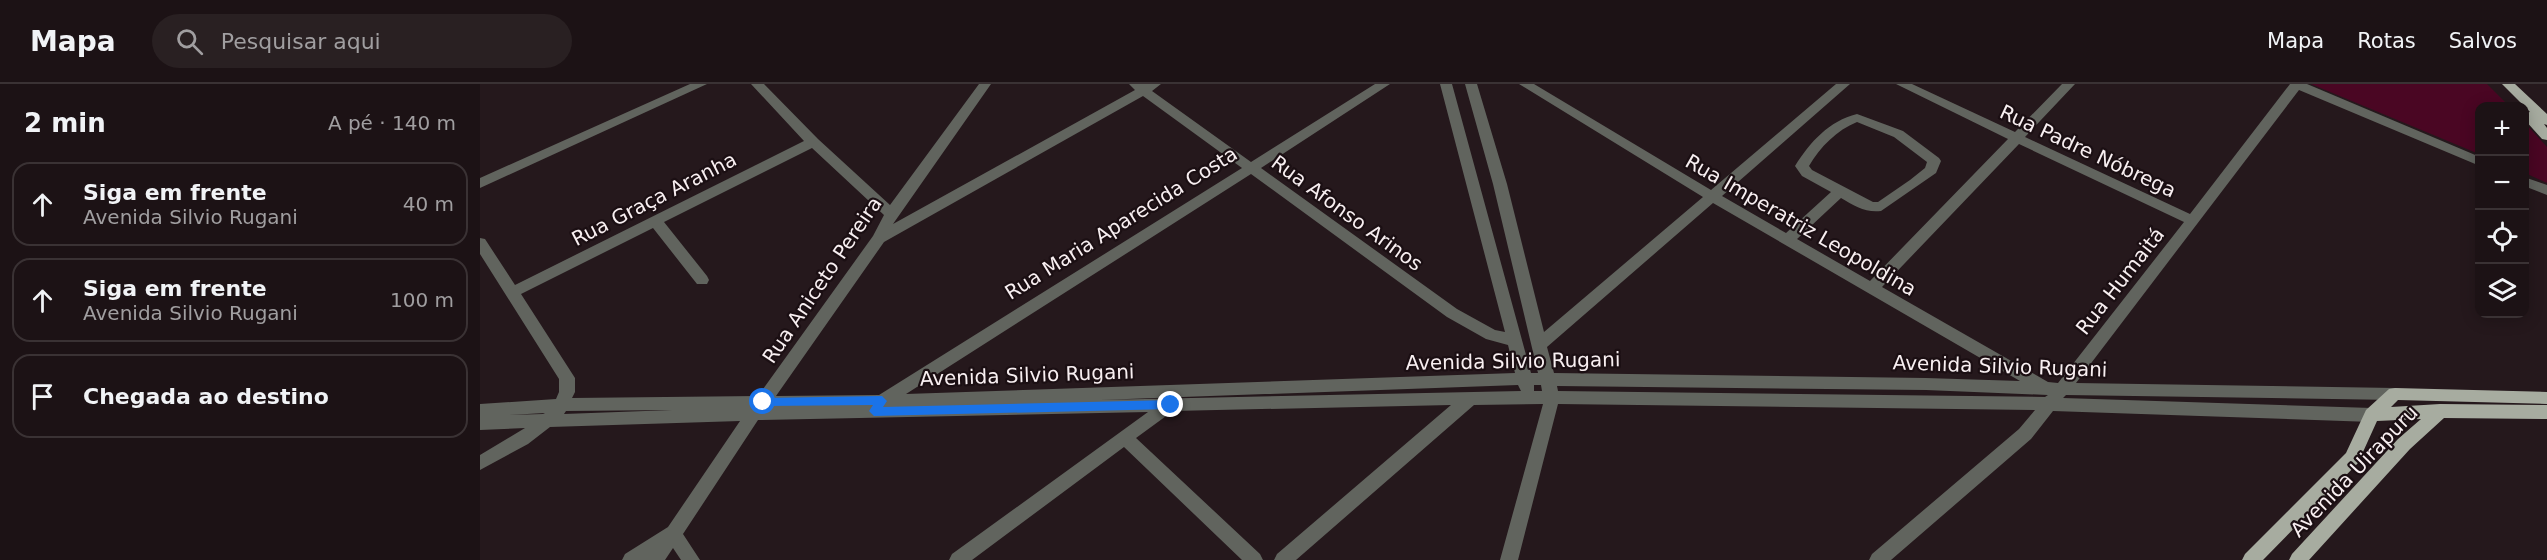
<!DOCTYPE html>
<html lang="pt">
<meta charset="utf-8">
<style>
:root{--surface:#1c1215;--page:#292022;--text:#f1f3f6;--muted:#a09ea0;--line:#3a3234}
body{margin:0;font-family:"DejaVu Sans",sans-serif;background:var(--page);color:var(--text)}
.controls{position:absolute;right:18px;top:18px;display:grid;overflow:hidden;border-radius:12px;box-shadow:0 3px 15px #0003}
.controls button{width:54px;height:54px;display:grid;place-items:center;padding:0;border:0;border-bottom:2px solid var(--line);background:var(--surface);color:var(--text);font:30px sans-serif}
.stop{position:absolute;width:18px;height:18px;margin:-14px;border:4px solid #1a73e8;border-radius:50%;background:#fff}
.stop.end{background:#1a73e8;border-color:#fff;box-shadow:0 2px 6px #0008}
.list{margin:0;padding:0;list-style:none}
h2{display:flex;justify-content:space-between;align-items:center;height:78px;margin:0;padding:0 24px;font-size:26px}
h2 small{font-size:20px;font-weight:400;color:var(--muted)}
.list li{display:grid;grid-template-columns:39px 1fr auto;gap:18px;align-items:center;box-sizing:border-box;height:84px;margin:0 12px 12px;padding:0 12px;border:2px solid var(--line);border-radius:18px}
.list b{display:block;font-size:22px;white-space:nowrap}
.list p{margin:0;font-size:20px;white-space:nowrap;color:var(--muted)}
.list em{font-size:20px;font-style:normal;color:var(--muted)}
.icon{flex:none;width:33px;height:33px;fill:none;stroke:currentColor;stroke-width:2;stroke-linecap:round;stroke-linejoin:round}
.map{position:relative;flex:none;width:2067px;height:476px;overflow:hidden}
header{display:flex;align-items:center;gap:36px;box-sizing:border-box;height:84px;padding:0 30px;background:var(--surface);border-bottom:2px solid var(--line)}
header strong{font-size:28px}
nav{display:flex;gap:33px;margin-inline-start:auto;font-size:21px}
.search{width:420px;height:54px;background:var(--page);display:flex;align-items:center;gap:15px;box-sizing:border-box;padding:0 21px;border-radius:33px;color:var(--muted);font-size:22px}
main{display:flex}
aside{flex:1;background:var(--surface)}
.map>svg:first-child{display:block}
</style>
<header>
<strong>Mapa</strong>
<div class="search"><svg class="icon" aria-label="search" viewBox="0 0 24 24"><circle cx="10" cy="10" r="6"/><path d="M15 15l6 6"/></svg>Pesquisar aqui</div>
<nav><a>Mapa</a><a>Rotas</a><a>Salvos</a></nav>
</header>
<main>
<aside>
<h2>2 min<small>A pé · 140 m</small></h2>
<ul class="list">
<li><svg class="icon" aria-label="ahead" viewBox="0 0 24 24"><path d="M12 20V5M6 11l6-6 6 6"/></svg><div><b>Siga em frente</b><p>Avenida Silvio Rugani</p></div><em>40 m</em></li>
<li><svg class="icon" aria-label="ahead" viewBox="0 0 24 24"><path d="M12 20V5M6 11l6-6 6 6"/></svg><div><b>Siga em frente</b><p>Avenida Silvio Rugani</p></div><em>100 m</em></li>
<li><svg class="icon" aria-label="arrive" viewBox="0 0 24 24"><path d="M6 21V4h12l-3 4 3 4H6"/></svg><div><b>Chegada ao destino</b></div></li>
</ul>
</aside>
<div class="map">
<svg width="2067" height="476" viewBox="0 0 2067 476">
<rect width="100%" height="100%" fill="#25181c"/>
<path fill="#4a0623" d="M1831,0H2007L2029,22H2000L1999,70Z
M2045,39L2067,63V99L2045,89Z"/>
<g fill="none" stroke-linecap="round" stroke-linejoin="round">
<path fill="#61645e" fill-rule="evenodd" d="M210,0H227L0,104V94Z
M271,0H284L338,55L410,121L499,0H511L413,140L655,6L649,0H681L672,7L771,78L895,0H910L781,84L977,225L1015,246L1025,248L960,0H972L1051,289H1058L1013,100L985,0H997L1027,100L1064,248L1223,113L1039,0H1054L1231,106L1356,0H1370L1242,112L1306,149L1351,108L1322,92L1315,82C1330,58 1349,37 1377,30L1423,47L1459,74L1461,77L1456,89L1401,127C1386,129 1374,122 1361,114L1317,155L1390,197L1528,55L1416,0H1432L1535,48L1582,0H1595L1545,53L1710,130L1810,0H1827L2000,73V82L1819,6L1596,299L1915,304L1921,305L1923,310L1921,315L1915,316L1586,311L1583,314L1892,324L1898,326L1900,331L1898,336L1892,338L1573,327L1551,355L1411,476H1389L1392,470L1539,345L1555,326L1078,320L1038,476H1020L1063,320L994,321L816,476H794L797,470L971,321L693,327L656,354L780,470L783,476H762L644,363L492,476H469L472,470L668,328L278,336L203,450L220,476H201L193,464L185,476H142L145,470L188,443L260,337L70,343L48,360L0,386V371L45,344L0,346V320L76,315L79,308V295L0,170V154L5,155L35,201L324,57ZM663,12L762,84L399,311L296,312L404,158ZM1377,38L1414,53L1447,78L1445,84L1430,96L1398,118H1393L1332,86L1329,82C1340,63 1357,46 1377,38ZM1539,60L1704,138L1578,299L1568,298L1402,203ZM332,64L404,131L393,152L278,312L92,314L95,308V294L41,210L173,144L217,200H227L229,196L227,192L184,138ZM771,90L967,233L1006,255L1028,261L1035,289L426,310ZM1233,119L1540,297L1446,294L1074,289L1067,263ZM1038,301L1041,307L620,316ZM1054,301H1061L1062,307H1054ZM1077,302L1446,306L1568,311L1565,313L1078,307ZM192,326L84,330L86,327ZM65,329L63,330L29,331Z
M2044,93L2067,101V111L2044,102Z"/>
<path fill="#a7aca0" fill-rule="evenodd" d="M2022,0H2035L2067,30V41L2064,40L2067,44V56L2062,55L2044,35L2045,29L2050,28Z
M1915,304L2067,308V320L1918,316L1911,323L1960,320L2067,321V335L1964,334L1930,365L1829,476H1809L1812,470L1918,355L1941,335L1897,337L1878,379L1783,476H1762L1765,470L1866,369L1886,326L1909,305Z"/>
</g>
<path fill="#1a73e8" d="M402,312L407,317L403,323L691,316L696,321L691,325L394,332L389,327L393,321L283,322L278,318L283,314Z"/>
<g text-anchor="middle" stroke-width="4.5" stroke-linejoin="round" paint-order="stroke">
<g font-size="20" fill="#f8eff1" stroke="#1b0f13">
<text transform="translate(1608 67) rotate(25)" y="7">Rua Padre Nóbrega</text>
<text transform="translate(174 115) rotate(-27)" y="7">Rua Graça Aranha</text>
<text transform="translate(867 129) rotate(36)" y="7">Rua Afonso Arinos</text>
<text transform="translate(641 139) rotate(-32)" y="7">Rua Maria Aparecida Costa</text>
<text transform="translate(1321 141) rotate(30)" y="7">Rua Imperatriz Leopoldina</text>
<text transform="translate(342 196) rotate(-56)" y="7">Rua Aniceto Pereira</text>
<text transform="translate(1640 197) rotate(-52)" y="7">Rua Humaitá</text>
<text transform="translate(1033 277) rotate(-1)" y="7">Avenida Silvio Rugani</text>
<text transform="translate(1520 282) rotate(2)" y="7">Avenida Silvio Rugani</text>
<text transform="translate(547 291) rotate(-2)" y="7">Avenida Silvio Rugani</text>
<text transform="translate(1874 387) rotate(-46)" y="7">Avenida Uirapuru</text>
</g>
</g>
</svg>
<div class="controls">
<button>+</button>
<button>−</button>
<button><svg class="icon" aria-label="locate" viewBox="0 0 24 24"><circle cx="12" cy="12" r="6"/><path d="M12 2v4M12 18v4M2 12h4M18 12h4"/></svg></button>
<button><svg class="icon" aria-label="layers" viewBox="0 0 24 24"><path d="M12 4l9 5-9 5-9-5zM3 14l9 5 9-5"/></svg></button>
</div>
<div class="stop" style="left:283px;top:318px"></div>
<div class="stop end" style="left:691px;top:321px"></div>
</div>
</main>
